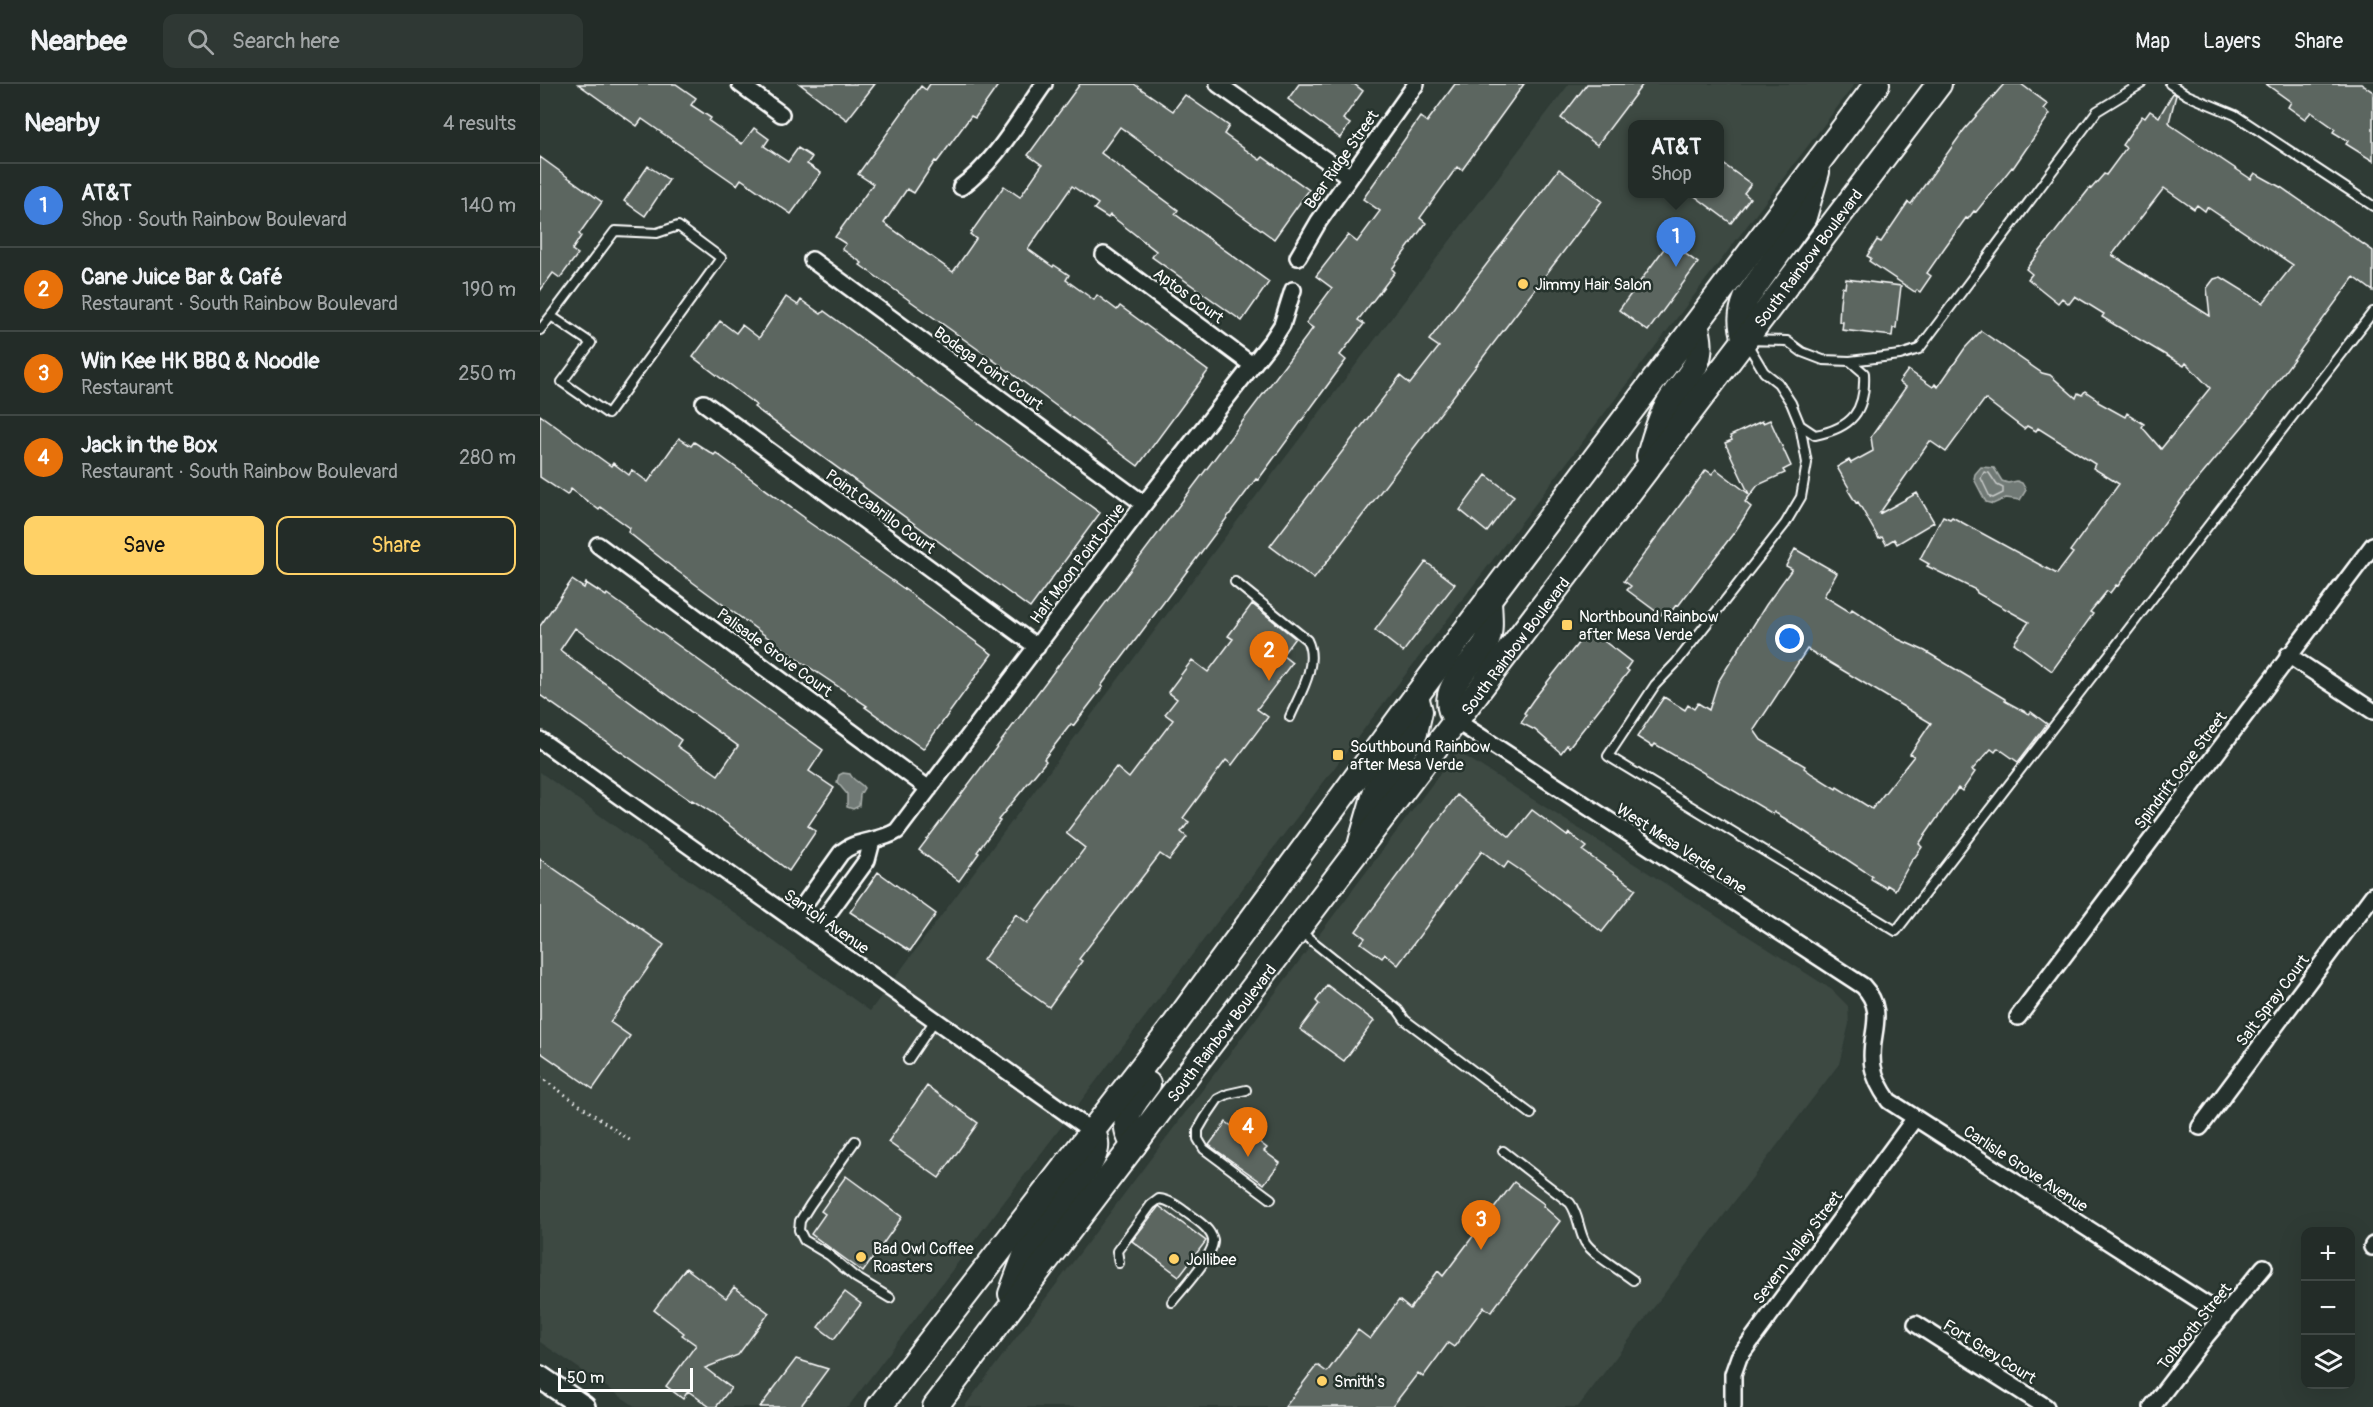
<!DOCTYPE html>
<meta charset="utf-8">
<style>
:root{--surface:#232c28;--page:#2f3834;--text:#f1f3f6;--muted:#a3a7a8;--line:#404845;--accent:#ffd166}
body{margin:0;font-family:Pangolin,sans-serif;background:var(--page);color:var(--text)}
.controls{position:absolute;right:18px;bottom:18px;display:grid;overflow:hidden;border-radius:12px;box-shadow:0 6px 24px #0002}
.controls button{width:54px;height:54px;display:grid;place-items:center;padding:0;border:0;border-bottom:2px solid var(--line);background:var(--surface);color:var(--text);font:30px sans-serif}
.scale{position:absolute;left:18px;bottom:15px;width:135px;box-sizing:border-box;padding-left:6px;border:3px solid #fff;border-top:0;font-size:16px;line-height:21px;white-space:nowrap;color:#fff;-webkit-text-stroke:4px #26332d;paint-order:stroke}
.you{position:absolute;left:1250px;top:555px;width:21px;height:21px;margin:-15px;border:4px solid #fff;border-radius:50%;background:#1a73e8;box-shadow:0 0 0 9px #1a73e833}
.badge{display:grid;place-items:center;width:39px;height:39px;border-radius:50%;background:var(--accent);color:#fff;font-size:20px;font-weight:700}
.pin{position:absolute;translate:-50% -50px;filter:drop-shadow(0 2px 3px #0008)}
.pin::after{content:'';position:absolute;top:32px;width:21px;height:18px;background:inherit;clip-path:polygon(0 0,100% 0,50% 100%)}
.popup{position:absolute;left:1088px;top:36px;width:96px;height:78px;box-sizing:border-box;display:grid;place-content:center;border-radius:12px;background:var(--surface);filter:drop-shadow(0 2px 4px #0005);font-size:20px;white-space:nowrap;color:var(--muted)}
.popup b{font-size:22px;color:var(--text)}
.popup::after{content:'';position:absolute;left:50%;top:100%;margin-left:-12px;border:12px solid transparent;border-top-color:var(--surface)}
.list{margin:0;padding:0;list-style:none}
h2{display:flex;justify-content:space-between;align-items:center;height:78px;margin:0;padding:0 24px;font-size:26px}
h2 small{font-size:20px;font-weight:400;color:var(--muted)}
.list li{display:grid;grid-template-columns:39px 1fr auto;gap:18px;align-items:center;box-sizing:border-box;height:84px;padding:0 24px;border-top:2px solid var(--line)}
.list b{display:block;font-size:22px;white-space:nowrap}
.list p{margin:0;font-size:20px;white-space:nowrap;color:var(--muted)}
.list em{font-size:20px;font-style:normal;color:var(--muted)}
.actions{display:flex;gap:12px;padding:18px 24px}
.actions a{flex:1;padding:14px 0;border:2px solid var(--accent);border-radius:12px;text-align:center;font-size:21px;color:var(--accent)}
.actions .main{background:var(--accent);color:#111}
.icon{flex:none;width:33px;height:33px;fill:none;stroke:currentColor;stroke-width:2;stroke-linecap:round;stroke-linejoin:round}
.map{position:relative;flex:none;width:1833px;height:1323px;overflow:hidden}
header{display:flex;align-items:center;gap:36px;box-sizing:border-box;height:84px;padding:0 30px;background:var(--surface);border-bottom:2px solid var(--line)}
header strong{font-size:28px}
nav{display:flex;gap:33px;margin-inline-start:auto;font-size:21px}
.search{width:420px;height:54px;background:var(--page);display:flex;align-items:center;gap:15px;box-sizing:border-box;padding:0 21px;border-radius:12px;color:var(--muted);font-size:22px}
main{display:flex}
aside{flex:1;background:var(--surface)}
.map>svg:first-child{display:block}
</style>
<header>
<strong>Nearbee</strong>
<div class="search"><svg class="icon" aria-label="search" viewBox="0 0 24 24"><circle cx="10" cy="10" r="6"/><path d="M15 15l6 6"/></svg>Search here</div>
<nav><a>Map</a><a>Layers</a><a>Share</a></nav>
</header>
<main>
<aside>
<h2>Nearby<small>4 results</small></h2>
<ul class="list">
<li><span class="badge" style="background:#3f7fe0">1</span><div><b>AT&amp;T</b><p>Shop · South Rainbow Boulevard</p></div><em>140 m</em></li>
<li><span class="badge" style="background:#e8710a">2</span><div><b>Cane Juice Bar &amp; Café</b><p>Restaurant · South Rainbow Boulevard</p></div><em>190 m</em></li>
<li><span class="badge" style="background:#e8710a">3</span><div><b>Win Kee HK BBQ &amp; Noodle</b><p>Restaurant</p></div><em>250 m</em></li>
<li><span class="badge" style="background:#e8710a">4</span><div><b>Jack in the Box</b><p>Restaurant · South Rainbow Boulevard</p></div><em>280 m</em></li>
</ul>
<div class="actions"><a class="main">Save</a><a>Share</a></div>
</aside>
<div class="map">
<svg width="1833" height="1323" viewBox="0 0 1833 1323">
<rect width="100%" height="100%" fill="#2f3b35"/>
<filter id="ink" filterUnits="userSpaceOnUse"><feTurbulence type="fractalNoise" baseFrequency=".0167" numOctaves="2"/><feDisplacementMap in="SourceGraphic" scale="12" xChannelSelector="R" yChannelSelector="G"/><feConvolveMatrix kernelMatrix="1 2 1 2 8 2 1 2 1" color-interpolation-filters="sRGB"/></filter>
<g filter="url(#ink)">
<path fill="#3c4842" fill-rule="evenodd" d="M1029,0H1315L308,1323H96L0,1258V688L330,927L663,482ZM1092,40H1180V110H1092Z
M917,667L1291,905L1308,922L1309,940L1299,980L1038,1323H424Z"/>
<path fill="#707975" stroke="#a9afac" stroke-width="1.5" d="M1441,383L1454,384L1462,397L1468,399L1477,397L1482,399L1486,406L1480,416L1466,414L1453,420L1446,418L1434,395L1435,390Z
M303,689L310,690C313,697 320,698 324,704L320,711L319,722L313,725L307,723V710L297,698L299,691Z"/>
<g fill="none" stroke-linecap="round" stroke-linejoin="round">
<path stroke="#c6c9c8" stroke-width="1.5" d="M1444,388L1449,389L1457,401L1463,404V409L1453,414L1450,413L1441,394Z"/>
</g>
<path fill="#5b6661" stroke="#fff" stroke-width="1.5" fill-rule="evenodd" d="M38,0H136L156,14L151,21L171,34L169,37L202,60L214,44L229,55L224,62L248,78L258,64L272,73L267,80L281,89L251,130L201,95L197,101L102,35L97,42Z
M260,0H335L307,36Z
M390,0H459L435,34L431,32L397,78L395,77L374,109L367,105L344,139L413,188L436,155L430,150L464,102L480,113L502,81L488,71L540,0H594L633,27L645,11L689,42L684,50L720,76L723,73L769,106L734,155L580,43L561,69L638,126L635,130L729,198L702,237L612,173L616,167L570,131L568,134L554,125L558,120L532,102L495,155L488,165L513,183L514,181L529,191L526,196L554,216L557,211L577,226L580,222L668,287L598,382L474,291L320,181L322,179L302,165L306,160L295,153L333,100L318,90L381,2L386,6Z
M759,0H814L823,7L803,35L810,40L800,54L748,15Z
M915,0H984L922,86L917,83L880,134L886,139L852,185L855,188L818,236L824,240L800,271L806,276L718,396L716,395L597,554L561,602L563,603L533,642L531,640L504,675L506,677L458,736L460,737L437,768L439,769L419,797L379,766L773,244L766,239L792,204L776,192L808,151L817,158L840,127L823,115L880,33L887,38Z
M1047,0H1103L1057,61L1021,34Z
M1464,0H1481L1508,20L1504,25L1510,30L1473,84L1472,83L1436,128L1434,127L1428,135L1426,134L1405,163L1387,189L1391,192L1380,208L1377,206L1375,208L1329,177L1331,174L1327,172L1337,156L1341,158L1368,118L1371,120L1424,46Z
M1726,0H1821L1833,8V77L1806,60L1808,57L1793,48L1795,45L1771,28L1765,35L1748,23L1751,18Z
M1633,9L1636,11L1629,38L1632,42L1711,95L1715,89L1742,104L1833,167V207L1814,193L1718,324L1644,412L1578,502L1576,501L1570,509L1567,507L1550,528L1553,530L1512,587L1474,559L1489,538L1437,509L1436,506L1387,482L1389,480L1380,475L1403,432L1410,435L1412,433L1517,490L1533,469L1530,467L1579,400L1553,384L1555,380L1498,344L1496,347L1487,342L1484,345L1445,315L1406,368L1390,357L1339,430L1377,409L1394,438L1357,460L1354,455L1346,460L1342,453L1339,455L1318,418L1316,419L1308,406L1309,404L1297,383L1309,376L1311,379L1333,367L1331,353L1366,303L1359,298L1368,286L1393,303L1395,300L1398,303L1425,264L1441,247L1502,289L1510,291L1536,314L1538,309L1542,311L1545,307L1558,316V318L1585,333L1587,329L1604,340L1602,343L1621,365L1670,304L1646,279L1644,282L1575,241L1562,233L1564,230L1535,212L1529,220L1522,214L1518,219L1488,195L1492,190L1486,185L1550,104L1551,105L1564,90L1566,91L1586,64L1582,61L1602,32L1605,34L1610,27L1619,33ZM1624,104L1654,125L1657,121L1665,127L1667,123L1753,181L1723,219L1681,193L1674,195L1667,204L1670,232L1572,171Z
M0,73L62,118L39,150L41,152L32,166L38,170L20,194L13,189L0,207Z
M1179,77L1211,100L1204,109L1210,114L1191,139L1152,110H1179Z
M108,82L129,96L105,132L84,117Z
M1019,85L1062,117L774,495L730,462L860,292L870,300L899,263L889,256Z
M1129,158L1158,179L1108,247L1079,226Z
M1306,195L1361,202L1356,244H1353L1352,252L1302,246L1303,238H1299L1300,218L1302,203L1305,204Z
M246,213L258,221L261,216L281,230L284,227L560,429L490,524L214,323L216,321L153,273L180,237L196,249L202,241L219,254Z
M0,331L71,382L73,379L89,391L92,386L108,398L139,354L151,362L154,358L174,371L176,369L265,434L264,435L363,504L452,570L383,665L325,623L327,622L257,575L132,483L88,448L90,444L61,423L59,426L31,405L27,411L0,393Z
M1230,336L1251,382L1243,386L1245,389L1218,401L1205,418L1211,423L1196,446L1138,522L1136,521L1129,531L1123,527L1121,531L1087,506L1091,502L1084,497L1166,386L1172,390L1176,385L1209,410L1185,359L1192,356L1190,352L1207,344L1222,337L1223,339Z
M946,391L974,412L947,448L920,426Z
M1255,465L1297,489L1284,512L1310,528L1312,525L1358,555L1385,567L1465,615V617L1489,630L1491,628L1507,640L1478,678L1458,664L1455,668L1451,665L1432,686L1435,688L1422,707L1418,704L1379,760L1382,763L1375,773L1373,774L1355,806L1347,801L1346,804L1331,795L1332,792L1244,734L1234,728L1233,730L1115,660L1113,663L1097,653L1124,613L1145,626L1148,621L1154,625L1158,619L1169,626L1178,598L1226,521L1252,485L1246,482ZM1267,565L1391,639L1370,670L1374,672L1332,725L1297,703L1296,705L1272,690L1264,684L1265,682L1221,656L1214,646Z
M886,478L915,500L863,568L835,546Z
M32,496L44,504L46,499L66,512L67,510L283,666L269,687L294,704L268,742L276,747L249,787L173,729L152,716L151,717L0,611V542ZM35,544L198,662L178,691L137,662L141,656L20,566Z
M712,520L755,554L742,571L752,579L717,625L728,633L692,681L686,676L643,734L649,738L641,748L647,753L629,776L620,770L539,875L542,877L509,923L443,876L476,830L488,839L545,764L526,749L576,683L589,694L633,636L625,630L637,615L628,608L652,576L668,588L693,555L688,552Z
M1051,547L1091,578L1086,585L1089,587L1029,663L1027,661L1021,669L995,646L981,639L986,631L984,629L993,616L1043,553L1045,555Z
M917,711L970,753L992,726L1027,752L1029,749L1047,763L1043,767L1096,805L1062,848L983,788L968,778L964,784L942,767L858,881L845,870L842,874L821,859L825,854L816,847Z
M0,775L124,861L70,938L90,952L53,1005L0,968Z
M338,788L396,830L370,867L310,828Z
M787,901L834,937L804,977L760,945L779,920L776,917Z
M387,1002L438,1039L399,1094L348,1058Z
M686,1038L700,1048L704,1044L715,1052L714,1054L727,1064L724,1067L740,1079L724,1100L669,1061Z
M306,1092L362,1133L323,1188L271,1150L285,1130L281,1127Z
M974,1098L1004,1120L1003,1122L1020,1137L951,1228L944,1223L914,1263L908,1259L883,1293L878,1289L852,1323H745L777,1281L787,1288L818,1246L830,1255L859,1216L870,1225L898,1187L903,1192Z
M619,1122L666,1157L639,1192L592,1157Z
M146,1184L186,1214L194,1203L229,1229L198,1271L165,1284L191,1304L176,1323H170L148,1307L143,1315L126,1302L156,1261L142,1251L144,1249L114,1226Z
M305,1208L321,1220L294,1255L278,1243Z
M256,1275L288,1285L260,1323H220Z"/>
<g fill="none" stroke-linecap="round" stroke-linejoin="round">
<defs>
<path id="lane" d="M1630,0L1647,11L1695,31L1833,122
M0,246L11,232L75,147L117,149L138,142L181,174L68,330L22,298L51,259L11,232
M1205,256L1247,257L1262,268L1283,276L1310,277L1324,289C1326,327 1312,344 1275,351L1260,341L1251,319L1238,299L1224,288Z
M1310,277L1360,271L1379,265L1557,27L1601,0
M1260,341L1267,379L1261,413L1245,440L1136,579L1115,601L1068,672L1356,847L1833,228
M695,498L767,556C779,580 760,610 750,633
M761,848L858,926L865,936L991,1030
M368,976L395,936
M706,1006L688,1010L678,1015L665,1034L658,1046V1055L664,1065L731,1115
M315,1057L270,1121L260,1137L259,1146L264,1156L289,1171L315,1193L350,1214
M963,1067L1030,1119C1039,1131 1038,1145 1045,1158C1053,1171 1080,1186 1093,1196
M579,1179L577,1167L611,1121L619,1115C631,1116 641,1125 651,1132C660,1138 671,1146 673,1156C675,1170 641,1207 632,1218"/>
<path id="street" d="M200,0L241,30
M678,0L810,93
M421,103C456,78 479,35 504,0
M564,171L712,281
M758,173L779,137L876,0
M272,176L604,420
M164,319L497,563
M58,461L389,705
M1748,571L1833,627
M918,638L1323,902C1349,930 1327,951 1333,983C1335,995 1342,1007 1349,1017L1684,1232
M0,656L553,1048
M253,836L301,769C316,755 338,759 357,747L604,420L733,255L742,241L753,206
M273,850L327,776L332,757
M1478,933L1833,461
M1660,1043L1833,811
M1832,1163L1833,1161
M1376,1240L1506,1323
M1193,1323V1290L1199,1273L1375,1034
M1612,1323L1667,1251L1724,1183"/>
<path id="secondary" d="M0,1293L44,1323"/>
<g id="primary">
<path d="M1205,256C1200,240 1200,230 1206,215L1264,133L1277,88"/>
<path d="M1109,372C1113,358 1117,342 1124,328C1140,292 1170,287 1156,241"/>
<path d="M918,638C891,607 934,582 947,557C952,546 949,526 949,514"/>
<path d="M821,758L836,706L875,649L880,627L876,612"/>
<path d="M594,1061C577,1035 592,1022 608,1000"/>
<path d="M471,1210L488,1164L550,1080C556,1068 559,1061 553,1048"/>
<path d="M339,1323L632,944L876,612L1337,0"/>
<path id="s1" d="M395,1323C733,884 1066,442 1399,0"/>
</g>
</defs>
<use href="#lane" stroke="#fff" stroke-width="12"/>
<use href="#street" stroke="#fff" stroke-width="20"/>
<use href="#secondary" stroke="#fff" stroke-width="26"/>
<use href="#primary" stroke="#fff" stroke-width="28"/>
<path stroke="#fff" stroke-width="3" stroke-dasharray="1.5 4.5" stroke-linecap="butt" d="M0,993L91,1057"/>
<use href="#lane" stroke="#26332d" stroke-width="8"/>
<use href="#street" stroke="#26332d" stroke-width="15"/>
<use href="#secondary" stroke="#26332d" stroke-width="21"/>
<use href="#primary" stroke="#26332d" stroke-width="24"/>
</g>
</g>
<g fill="#ffd166" stroke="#26332d" stroke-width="2">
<circle cx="983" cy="200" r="6"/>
<rect x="1021" y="535" width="12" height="12" rx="3"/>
<rect x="792" y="665" width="12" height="12" rx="3"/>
<circle cx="321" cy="1173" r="6"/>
<circle cx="634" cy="1175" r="6"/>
<circle cx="782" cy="1297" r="6"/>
</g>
<g text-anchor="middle" stroke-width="5" stroke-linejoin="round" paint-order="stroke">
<g font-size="16" fill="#fff" stroke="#26332d">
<text transform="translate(801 75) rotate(-55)" y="6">Bear Ridge Street</text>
<text dy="6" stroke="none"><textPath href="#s1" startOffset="1443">South Rainbow Boulevard</textPath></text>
<text transform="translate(649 211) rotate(36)" y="6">Aptos Court</text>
<text transform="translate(449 284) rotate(36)" y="6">Bodega Point Court</text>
<text transform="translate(341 427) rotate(36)" y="6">Point Cabrillo Court</text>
<text transform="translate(537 479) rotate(-53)" y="6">Half Moon Point Drive</text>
<text dy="6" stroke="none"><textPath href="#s1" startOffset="957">South Rainbow Boulevard</textPath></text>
<text transform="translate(235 568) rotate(36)" y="6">Palisade Grove Court</text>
<text transform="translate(1640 686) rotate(-53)" y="6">Spindrift Cove Street</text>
<text transform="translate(1142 764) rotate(33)" y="6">West Mesa Verde Lane</text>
<text transform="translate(287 837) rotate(35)" y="6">Santoli Avenue</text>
<text transform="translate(1732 916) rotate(-53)" y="6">Salt Spray Court</text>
<text dy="6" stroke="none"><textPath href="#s1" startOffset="471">South Rainbow Boulevard</textPath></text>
<text transform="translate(1486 1084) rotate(33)" y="6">Carlisle Grove Avenue</text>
<text transform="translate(1257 1163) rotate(-53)" y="6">Severn Valley Street</text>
<text transform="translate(1654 1242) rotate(-51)" y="6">Tolbooth Street</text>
<text transform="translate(1450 1267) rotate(32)" y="6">Fort Grey Court</text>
</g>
<g font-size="16" fill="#fff" stroke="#26332d" text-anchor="start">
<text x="995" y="206">Jimmy Hair Salon</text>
<text x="1039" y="538">Northbound Rainbow<tspan x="1039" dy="18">after Mesa Verde</tspan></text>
<text x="810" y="668">Southbound Rainbow<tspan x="810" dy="18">after Mesa Verde</tspan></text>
<text x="333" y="1170">Bad Owl Coffee<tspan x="333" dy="18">Roasters</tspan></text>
<text x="646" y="1181">Jollibee</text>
<text x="794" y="1303">Smith's</text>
</g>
</g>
</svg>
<div class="controls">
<button>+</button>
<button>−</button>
<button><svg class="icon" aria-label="layers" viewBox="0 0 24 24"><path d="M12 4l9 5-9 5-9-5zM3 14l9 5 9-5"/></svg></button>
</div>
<div class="scale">50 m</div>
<div class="you"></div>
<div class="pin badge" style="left:1136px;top:183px;background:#3f7fe0">1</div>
<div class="popup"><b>AT&amp;T</b>Shop</div>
<div class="pin badge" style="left:729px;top:597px;background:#e8710a">2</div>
<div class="pin badge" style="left:941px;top:1166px;background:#e8710a">3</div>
<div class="pin badge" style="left:708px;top:1073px;background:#e8710a">4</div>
</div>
</main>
